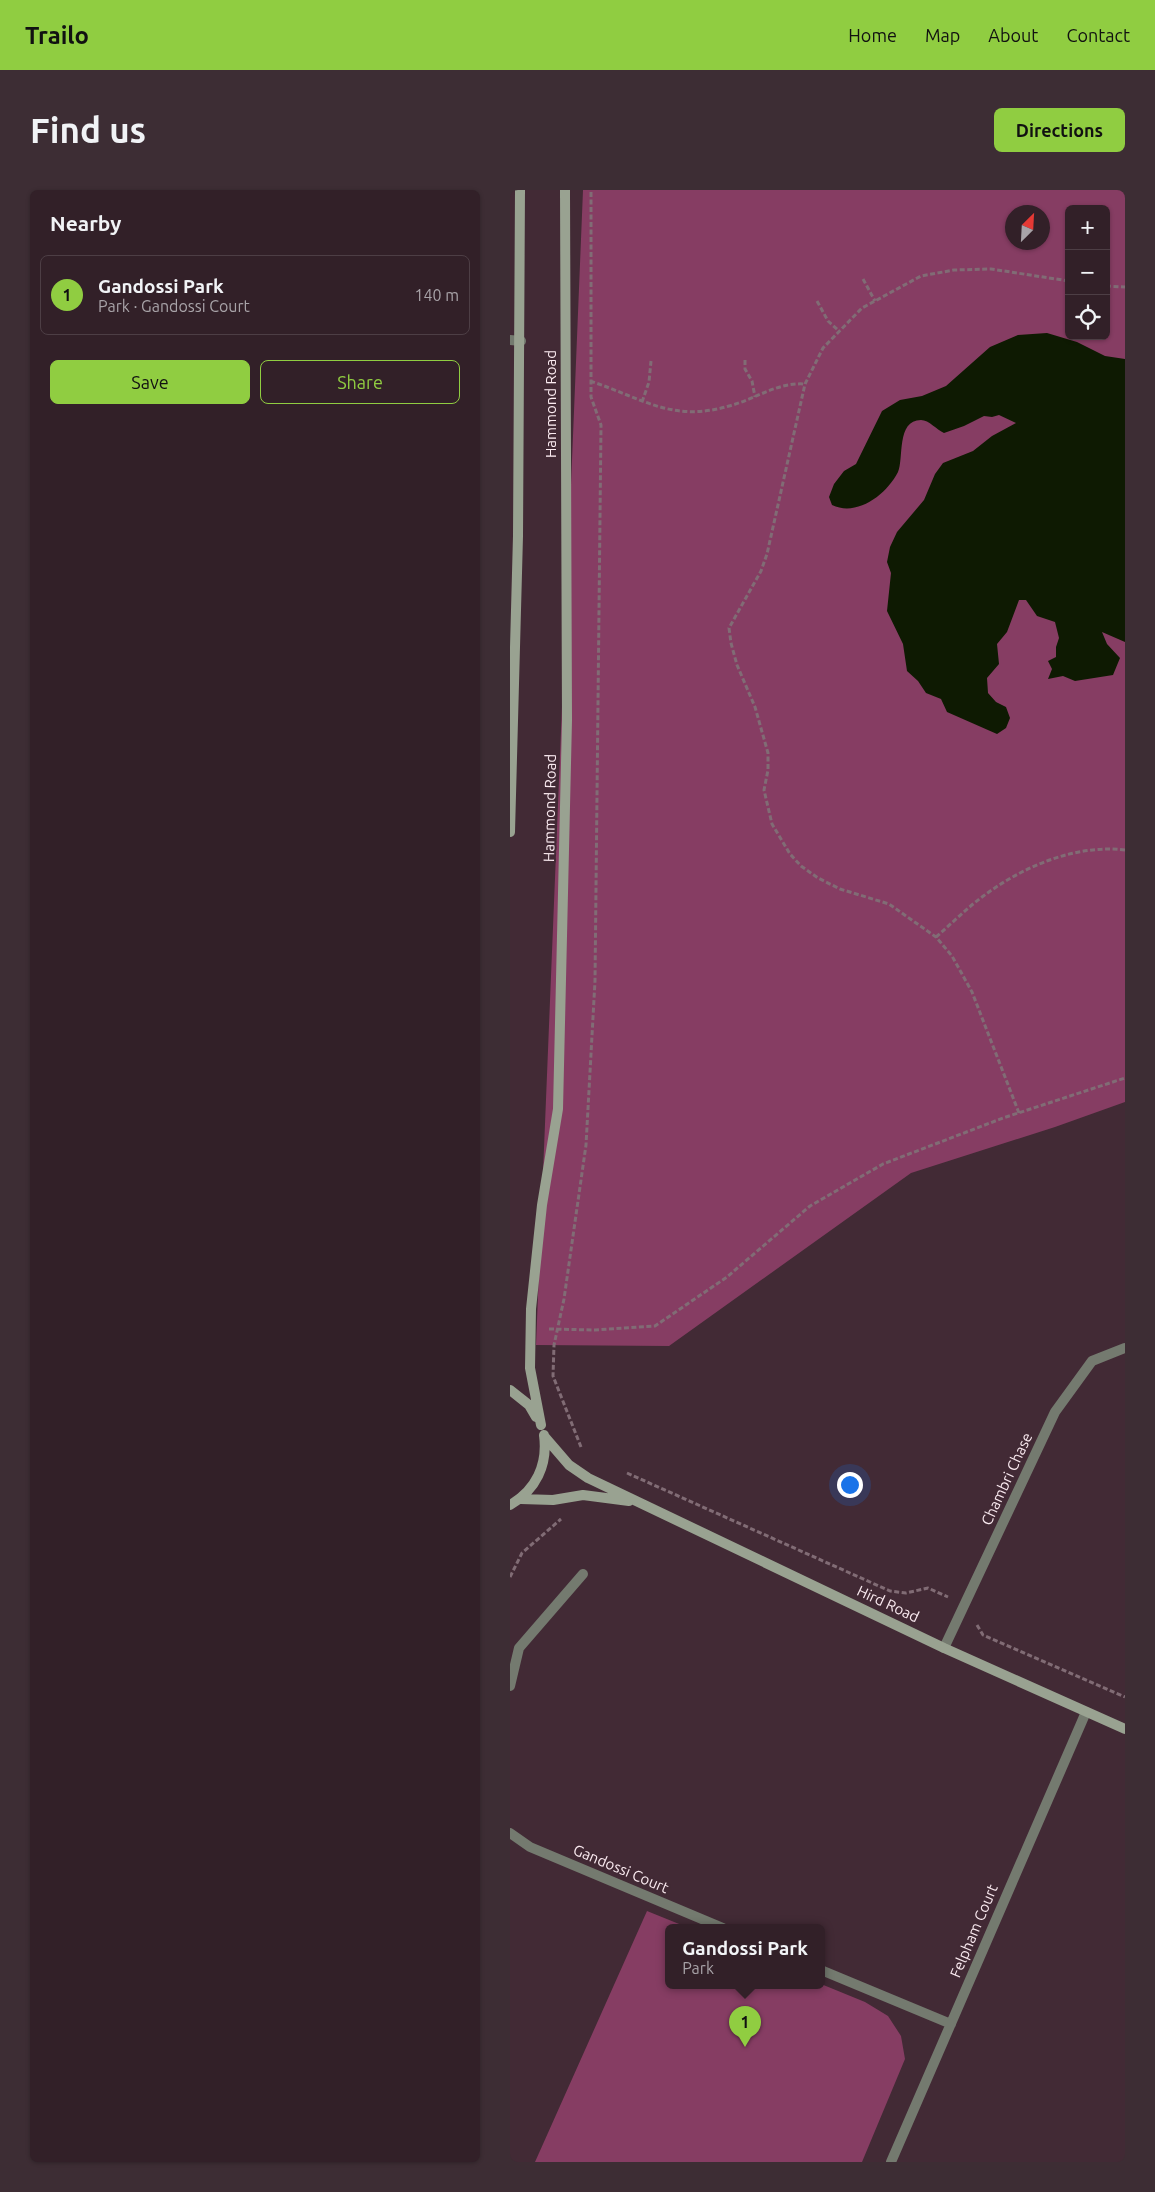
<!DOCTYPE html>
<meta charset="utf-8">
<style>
:root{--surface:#322028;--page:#3d2d34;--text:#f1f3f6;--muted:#a8a3a8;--line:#4d3e45;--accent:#90cd41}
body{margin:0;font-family:Ubuntu,sans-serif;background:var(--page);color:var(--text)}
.controls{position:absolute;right:15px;top:15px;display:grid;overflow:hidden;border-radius:8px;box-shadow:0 1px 4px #0004}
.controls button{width:45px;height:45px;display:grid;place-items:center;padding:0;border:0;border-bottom:1px solid var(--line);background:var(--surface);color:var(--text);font:25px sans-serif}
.compass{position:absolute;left:495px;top:15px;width:45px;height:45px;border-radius:50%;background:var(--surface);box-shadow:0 1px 4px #0004;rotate:24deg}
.you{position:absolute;left:339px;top:1294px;width:18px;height:18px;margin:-12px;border:4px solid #fff;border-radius:50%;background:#1a73e8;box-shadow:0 0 0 8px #1a73e833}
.badge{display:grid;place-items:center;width:32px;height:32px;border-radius:50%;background:var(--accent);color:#111;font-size:16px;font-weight:700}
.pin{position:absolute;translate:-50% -41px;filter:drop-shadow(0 1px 2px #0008)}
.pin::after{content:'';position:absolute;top:26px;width:18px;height:15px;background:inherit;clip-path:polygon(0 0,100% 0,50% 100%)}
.popup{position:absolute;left:155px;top:1734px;width:160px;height:65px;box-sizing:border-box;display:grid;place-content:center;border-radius:8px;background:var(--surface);filter:drop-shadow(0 1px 4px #0005);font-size:16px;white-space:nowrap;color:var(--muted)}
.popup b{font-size:19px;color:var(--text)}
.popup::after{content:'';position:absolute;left:50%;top:100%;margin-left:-10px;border:10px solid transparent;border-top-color:var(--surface)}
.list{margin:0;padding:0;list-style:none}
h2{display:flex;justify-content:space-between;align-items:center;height:65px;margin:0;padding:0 20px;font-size:21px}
h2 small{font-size:16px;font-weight:400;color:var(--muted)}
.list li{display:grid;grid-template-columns:32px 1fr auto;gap:15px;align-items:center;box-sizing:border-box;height:80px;margin:0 10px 10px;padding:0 10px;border:1px solid var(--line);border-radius:8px}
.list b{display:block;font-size:19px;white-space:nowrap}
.list p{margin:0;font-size:16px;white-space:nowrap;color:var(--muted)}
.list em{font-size:16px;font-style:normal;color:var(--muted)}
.actions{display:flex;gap:10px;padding:15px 20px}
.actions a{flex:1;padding:11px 0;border:1px solid var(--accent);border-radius:8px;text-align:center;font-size:18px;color:var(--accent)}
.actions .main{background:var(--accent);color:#111}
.icon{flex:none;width:28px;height:28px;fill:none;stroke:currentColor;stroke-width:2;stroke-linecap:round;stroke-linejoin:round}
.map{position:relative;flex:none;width:615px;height:1972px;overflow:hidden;border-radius:8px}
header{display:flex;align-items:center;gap:30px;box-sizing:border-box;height:70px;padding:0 25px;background:var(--accent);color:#111}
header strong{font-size:24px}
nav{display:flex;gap:28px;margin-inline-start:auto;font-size:18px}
.intro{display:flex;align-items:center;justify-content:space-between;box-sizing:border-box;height:120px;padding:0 30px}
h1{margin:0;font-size:35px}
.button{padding:12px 22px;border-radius:8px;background:var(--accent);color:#111;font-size:18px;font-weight:700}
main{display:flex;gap:30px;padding:0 30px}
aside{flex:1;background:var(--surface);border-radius:8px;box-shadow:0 1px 4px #0004}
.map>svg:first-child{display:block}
</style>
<header>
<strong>Trailo</strong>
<nav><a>Home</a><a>Map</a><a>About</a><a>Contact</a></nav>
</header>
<div class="intro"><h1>Find us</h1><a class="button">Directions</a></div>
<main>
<aside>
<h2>Nearby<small></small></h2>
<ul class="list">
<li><span class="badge">1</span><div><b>Gandossi Park</b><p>Park · Gandossi Court</p></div><em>140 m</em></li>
</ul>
<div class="actions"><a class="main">Save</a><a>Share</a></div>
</aside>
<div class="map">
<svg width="615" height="1972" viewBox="0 0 615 1972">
<rect width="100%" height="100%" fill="#422a35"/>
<path fill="#863d63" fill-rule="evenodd" d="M73,0H615V912L545,937L401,983L159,1156L26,1155ZM559,19H596V146H559ZM502,22H532V52H502Z
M137,1721L179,1738H159V1796H311V1794L355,1812L378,1826L391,1846L395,1869L352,1972H25Z"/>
<path fill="#0e1a02" d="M537,143L567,152L595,166L615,169V452L592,442L597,454L610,468L603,485L565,491L553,486L538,489L542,479L538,471L546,467V457L549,448L545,432L527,426L516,410H509L497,442L487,454L489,474L477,488L478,503L486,512L496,517L500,528L496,538L487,544L437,522L431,509L416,503L408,491L397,481L393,454L377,421L381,383L377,372L380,357L387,342L414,310L425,284L433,273L463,261L482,246L506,233L489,225L482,227L474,226L454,236L434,243C427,240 419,230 411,230C386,230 394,269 388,282C376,305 347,327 322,315L319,307L324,294L334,281L346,274L372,221L390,210L412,206L436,196L480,157L508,145Z"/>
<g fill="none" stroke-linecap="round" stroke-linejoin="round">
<path stroke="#816c75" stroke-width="3" stroke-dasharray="5 2.5" stroke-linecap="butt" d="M353,89L365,111
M596,96L615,97
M307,111L318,131L329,141
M235,170V179L242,191L245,207
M80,191C132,208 162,233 219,216C246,209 267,192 295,194
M132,212L139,192L141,171
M426,747C441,734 456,719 472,707C512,677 565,654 615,660
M509,923L462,802L442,766L426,747L379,714L330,699L308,688L291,676L280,664L262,634L254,600L258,580V563L245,517L227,475L221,453L219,438L251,381L257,364L295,194L313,158L352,118L411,86L444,80L481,79L559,91
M39,1139L85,1140L145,1136L217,1087L300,1016L373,974L493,928L615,888
M71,1257L43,1186L44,1155L54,1109L76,955L85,791L91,235L81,207V0
M117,1283L380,1401L396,1403L418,1398L438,1407
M0,1387L12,1363L51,1329
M467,1435L473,1445L615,1507"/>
<path stroke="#747a6f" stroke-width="10" d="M0,150L11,151
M434,1458L545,1222L582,1171L615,1158
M0,1496L9,1458L73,1384
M0,1643L20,1657L213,1738
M311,1780L441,1834
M381,1972L576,1522"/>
<path stroke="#99a291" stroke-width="10" d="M0,642L8,346L10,0
M0,1200L19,1215L26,1227
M31,1235L20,1178L21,1119L32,1015L48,919L57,530L55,0
M34,1246L59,1275L78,1288L434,1458L615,1539
M11,1309L43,1310L73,1305L119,1311
M0,1315C26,1300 38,1275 34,1245"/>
</g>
<g text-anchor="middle" stroke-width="4" stroke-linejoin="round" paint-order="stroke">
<g font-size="15" fill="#fbebf1" stroke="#422a35">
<text transform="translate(41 214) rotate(-90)" y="5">Hammond Road</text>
<text transform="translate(40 618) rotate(-89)" y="5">Hammond Road</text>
<text transform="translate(497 1289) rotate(-65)" y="5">Chambri Chase</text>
<text transform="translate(378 1414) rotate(25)" y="5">Hird Road</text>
<text transform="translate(111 1679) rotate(23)" y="5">Gandossi Court</text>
<text transform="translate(464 1741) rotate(-67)" y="5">Felpham Court</text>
</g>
</g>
</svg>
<div class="controls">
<button>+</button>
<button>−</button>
<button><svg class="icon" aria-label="locate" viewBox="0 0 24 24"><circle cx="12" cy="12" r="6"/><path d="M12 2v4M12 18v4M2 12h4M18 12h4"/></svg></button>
</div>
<svg class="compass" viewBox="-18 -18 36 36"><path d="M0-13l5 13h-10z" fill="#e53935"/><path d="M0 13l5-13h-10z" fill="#a8a3a8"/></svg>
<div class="you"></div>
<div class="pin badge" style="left:235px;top:1857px">1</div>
<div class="popup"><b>Gandossi Park</b>Park</div>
</div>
</main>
